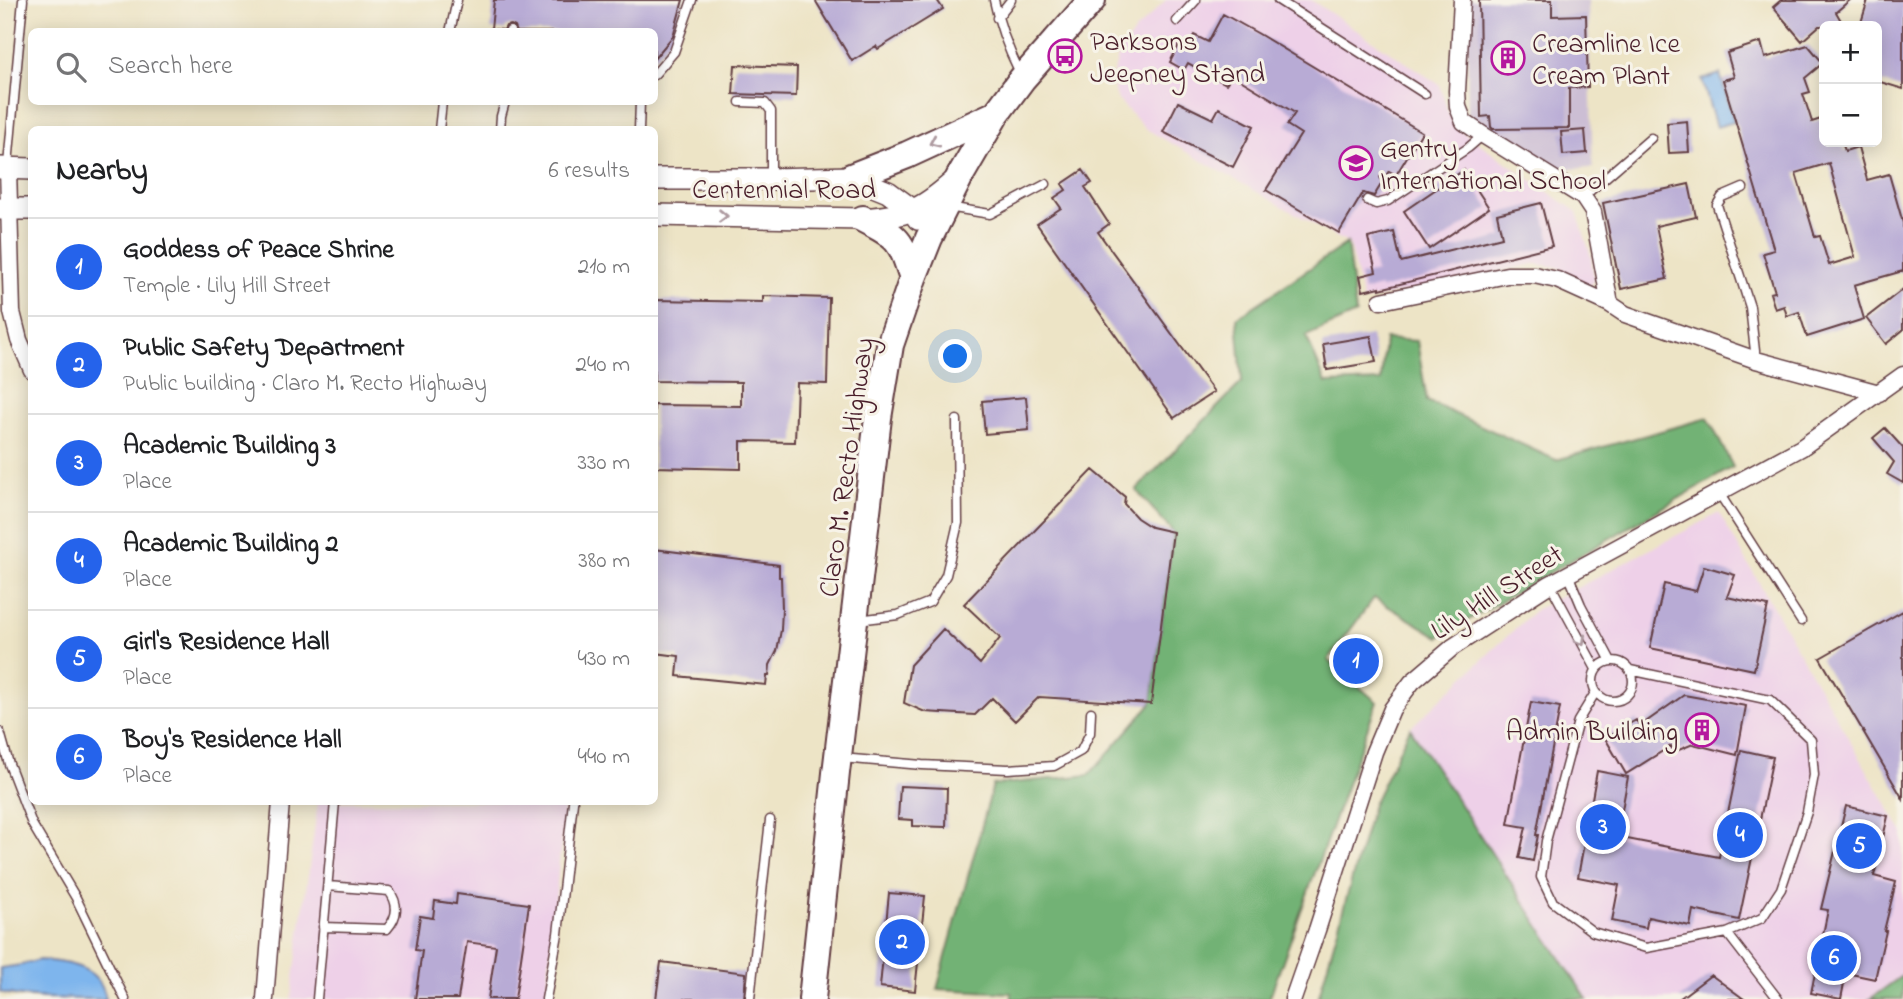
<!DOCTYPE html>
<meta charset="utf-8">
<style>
:root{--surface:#fff;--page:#f2f2f2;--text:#202124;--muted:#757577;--line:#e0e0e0;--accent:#2563eb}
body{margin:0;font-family:"Indie Flower",sans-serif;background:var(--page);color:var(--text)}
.controls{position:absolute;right:21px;top:21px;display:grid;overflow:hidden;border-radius:10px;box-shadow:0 4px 18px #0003}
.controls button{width:63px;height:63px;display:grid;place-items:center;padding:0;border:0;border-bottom:2px solid var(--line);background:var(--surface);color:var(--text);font:35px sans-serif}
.you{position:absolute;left:956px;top:357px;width:24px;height:24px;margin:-18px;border:5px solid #fff;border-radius:50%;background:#1a73e8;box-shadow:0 0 0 10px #1a73e833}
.badge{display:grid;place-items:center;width:46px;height:46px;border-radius:50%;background:var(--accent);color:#fff;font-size:23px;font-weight:700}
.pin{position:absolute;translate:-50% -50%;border:4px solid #fff;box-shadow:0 2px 7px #0006}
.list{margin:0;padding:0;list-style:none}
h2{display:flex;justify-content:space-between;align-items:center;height:91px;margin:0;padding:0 28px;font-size:30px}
h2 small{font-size:23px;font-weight:400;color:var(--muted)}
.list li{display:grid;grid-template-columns:46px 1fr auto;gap:21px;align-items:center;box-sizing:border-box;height:98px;padding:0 28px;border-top:2px solid var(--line)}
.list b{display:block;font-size:26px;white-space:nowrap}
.list p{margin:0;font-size:23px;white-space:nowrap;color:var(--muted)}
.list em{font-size:23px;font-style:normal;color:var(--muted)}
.icon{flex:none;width:38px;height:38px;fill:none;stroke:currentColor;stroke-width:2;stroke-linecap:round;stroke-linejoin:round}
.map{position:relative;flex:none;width:1903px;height:999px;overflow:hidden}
.search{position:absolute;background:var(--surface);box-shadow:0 4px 18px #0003;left:28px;top:28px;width:630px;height:77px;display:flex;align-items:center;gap:18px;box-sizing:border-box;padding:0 24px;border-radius:10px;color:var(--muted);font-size:26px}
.panel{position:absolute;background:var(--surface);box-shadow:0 4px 18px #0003;left:28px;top:126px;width:630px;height:679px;border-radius:10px}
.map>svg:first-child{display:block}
</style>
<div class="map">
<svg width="1903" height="999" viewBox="0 0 1903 999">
<rect width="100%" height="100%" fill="#f7f3e8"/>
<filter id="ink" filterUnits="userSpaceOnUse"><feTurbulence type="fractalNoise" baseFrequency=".0143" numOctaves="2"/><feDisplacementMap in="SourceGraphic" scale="14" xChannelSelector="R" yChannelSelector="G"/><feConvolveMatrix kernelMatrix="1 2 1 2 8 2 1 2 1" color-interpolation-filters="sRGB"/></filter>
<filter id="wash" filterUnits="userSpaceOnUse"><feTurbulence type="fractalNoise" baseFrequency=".00686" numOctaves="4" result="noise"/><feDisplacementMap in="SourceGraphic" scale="28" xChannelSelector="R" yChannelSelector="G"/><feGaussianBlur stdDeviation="1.57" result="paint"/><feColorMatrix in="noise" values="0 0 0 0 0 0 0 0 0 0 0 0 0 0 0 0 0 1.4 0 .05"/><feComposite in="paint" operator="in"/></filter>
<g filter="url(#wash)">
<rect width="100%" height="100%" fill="#ede4c6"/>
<path fill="#eed0e8" d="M1166,0H1311L1440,85L1447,109L1456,127L1577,212L1591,256L1594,280L1588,287L1557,267L1534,264L1363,301L1349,244L1146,129L1118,100L1111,80L1119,54L1135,31Z
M1719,513L1903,833V975L1870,999H1588L1410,728L1535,610Z
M318,802H565L546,999H291Z"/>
<path fill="#ccbed4" d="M1467,0H1588L1593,168L1560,169L1494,136L1480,126L1468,113Z"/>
<path fill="#72b274" stroke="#5e6850" stroke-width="2" d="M1347,243L1356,314L1306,336L1326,383L1381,381L1385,339L1417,341L1427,401L1556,460L1708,418L1733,467L1439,637L1374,598L1328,660L1377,702L1269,999H1012L1011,993L937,989L993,785L1089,775L1151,704L1173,532L1136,490L1242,382L1237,318Z
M1410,728L1587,999H1318L1373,804Z
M1903,975V999H1870Z"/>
<path fill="#7eb5ed" stroke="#646a8c" stroke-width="2" d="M1720,74L1734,122L1716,127L1702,80Z
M39,960C67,962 101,966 106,999C80,999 20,999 0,992V968L21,965Z"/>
<g id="blocks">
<path fill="#b8abd5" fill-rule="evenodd" d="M494,0H683L673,36L654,59V32H517L515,27L511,25L506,26L504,30L491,29Z
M815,0H937L943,9L878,49L876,46L852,61Z
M1479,0H1552V16L1586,15L1588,87L1569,88V128L1493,129L1491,127L1490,116L1481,117Z
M1781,0H1850L1836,12L1844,26H1819L1802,41L1773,7Z
M1868,0H1903V89L1877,81V26H1860Z
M1223,14L1259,34L1422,132L1396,175L1389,171L1383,180L1380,176L1382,183L1374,196L1363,193L1339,233L1266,190L1301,134L1287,125L1295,113L1232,75L1226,84L1188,63L1184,70L1170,62L1180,43L1187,47L1194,35L1208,42Z
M1761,42L1765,58L1808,45L1823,63L1805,78L1810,92L1803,94L1812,122L1824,118V142H1842L1845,151L1858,147L1867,180L1889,174L1903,223V271L1854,285L1864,319L1807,337L1799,312L1787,316L1784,306L1775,309L1770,293L1775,292L1763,253L1774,250L1723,80L1734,77L1727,53ZM1829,163L1855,257L1829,265L1820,236L1815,237L1796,173Z
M735,65L797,67L796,96L733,94Z
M1178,102L1213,119L1219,108L1254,126L1233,167L1163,132Z
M1687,121L1689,152L1669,153L1667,123Z
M1585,130L1587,153L1563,155L1561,132Z
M1083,170L1092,183L1085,187L1109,224L1098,232L1214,392L1174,418L1037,224L1061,208L1054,198L1066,190L1062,184Z
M1464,170L1489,208L1429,249L1404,211Z
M1689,184L1696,217L1656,226L1667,279L1621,289L1603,203Z
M1541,203L1552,246L1380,289V287L1363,291L1360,276L1376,272L1368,238L1394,232L1401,262L1502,237L1497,214Z
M1903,289V330L1886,344L1866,318Z
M763,296L829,298L827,384L797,383L795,442L741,441V469L654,467V405L741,406V382L654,381V300L763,302Z
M1371,336L1376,362L1327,370L1323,344Z
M1026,397L1029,430L985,434L982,401Z
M1885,428L1903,448V483L1887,474L1894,462L1873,438Z
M1093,470L1125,497L1124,504L1137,518L1151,527L1173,532L1151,704L1039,697L1015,721L992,698L975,715L925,712L904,703L910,665L943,629L980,664L1000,638L964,604Z
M654,549L779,565V577H781L782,609L781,630L777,651L770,665L769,676H767L766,685L677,676L679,656L656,653Z
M1704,566L1735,575L1727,597L1768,606L1754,670L1650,648L1664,584L1696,591Z
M1903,611V799L1820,658Z
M1684,695L1746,706L1737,755L1693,744L1674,752L1671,746L1626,774L1605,738L1636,720L1640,726Z
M1531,702L1560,707L1536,835H1538L1533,861L1519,858L1526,827L1508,824Z
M1741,750L1773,757L1739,920L1693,910L1690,926L1648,917L1646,928L1612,921L1619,885L1578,877L1597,771L1628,777L1617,837L1719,857Z
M900,786L947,788L946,827L913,826V820L898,819Z
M1846,806L1888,816L1874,876L1896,882L1884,931H1886L1875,979L1846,973L1841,999L1811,993L1828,910L1821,909Z
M889,893L925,896L915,991L880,987Z
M457,894L529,904L515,999H488L496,946L467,942L458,999H415L422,951L415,950L420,916L433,918L435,901L456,904Z
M661,962L746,973L744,999H656Z
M1711,975L1744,999H1679Z"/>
</g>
</g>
<g filter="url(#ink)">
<use href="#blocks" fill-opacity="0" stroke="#623d42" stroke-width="2"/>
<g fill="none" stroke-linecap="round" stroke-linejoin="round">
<defs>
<path id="service" d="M994,0C999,26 1008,49 1020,73
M1278,0L1425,94
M997,18L1011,0
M1177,21L1196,0
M450,32L457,0
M510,32V31
M654,75L674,52L692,0
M740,102L765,103L771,111V176
M439,130L442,102
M500,130L501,116L505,102
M639,130L640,102
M8,165L23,0
M1743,188L1722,197L1717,205L1750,307L1756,360
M1583,197L1651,138
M1367,200L1376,204L1388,201L1468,148L1483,135
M948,207L990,214L1046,184
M1719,493L1801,621
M1568,574L1581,605L1611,661
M1550,584L1596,669
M858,620L898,615L930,602L946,575L958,523L957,420
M1593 681a20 20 0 1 1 40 0a20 20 0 1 1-40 0Z
M1595,693L1578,721L1546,841L1541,877L1553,902L1593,932L1646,948L1727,933L1762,918L1781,889L1807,812L1814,775L1811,740L1770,700L1630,670
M0,732L9,764L32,824L76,898L125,999
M841,758L922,765L1008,769L1054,766L1081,751L1090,733L1091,712
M323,927L387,929C398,917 399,904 389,891L328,886
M1727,933L1778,999
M317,999L335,802
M546,999L558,934L573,802
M750,999L770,820"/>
<path id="minor" d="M1462,0L1457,91L1458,107L1464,122L1483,135L1583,197L1593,212L1610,304L1625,314L1756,360L1879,393
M8,168L12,312L19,340L32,370
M1381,301L1507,275H1534L1557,280L1610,304
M265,999L281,802
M1293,999L1317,930L1374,752L1392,709L1412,682L1453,647L1550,584L1801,448L1903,375"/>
<path id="tertiary" d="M0,168L32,169
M654,179H771L851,177L888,192L914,211L918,219
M0,209H32
M654,215L863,219C908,215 919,212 953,182"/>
<path id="primary" d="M851,177L907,155L996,114
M863,219C900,238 900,239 913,278
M812,999L836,773L878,418L890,345L913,278L929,238L960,176L996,114L1022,79L1092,0"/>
</defs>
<use href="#service" stroke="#623d42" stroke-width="11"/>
<use href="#minor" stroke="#623d42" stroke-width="19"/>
<use href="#tertiary" stroke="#623d42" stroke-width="24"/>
<use href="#primary" stroke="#623d42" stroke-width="30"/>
<use href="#service" stroke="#fff" stroke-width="8"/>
<use href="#minor" stroke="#fff" stroke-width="16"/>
<use href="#tertiary" stroke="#fff" stroke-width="21"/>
<use href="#primary" stroke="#fff" stroke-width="26"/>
</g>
<defs><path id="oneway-chevron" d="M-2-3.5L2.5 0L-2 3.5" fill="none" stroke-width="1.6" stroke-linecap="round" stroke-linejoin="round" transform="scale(1.75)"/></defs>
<g stroke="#ae9aa0">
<use href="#oneway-chevron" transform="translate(934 142) rotate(156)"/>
<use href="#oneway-chevron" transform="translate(723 216) rotate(1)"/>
<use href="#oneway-chevron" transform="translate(1581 641) rotate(61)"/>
</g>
</g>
<defs>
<symbol id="bus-ring" viewBox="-11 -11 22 22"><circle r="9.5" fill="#f7f3e8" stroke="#b5179e" stroke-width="1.5"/><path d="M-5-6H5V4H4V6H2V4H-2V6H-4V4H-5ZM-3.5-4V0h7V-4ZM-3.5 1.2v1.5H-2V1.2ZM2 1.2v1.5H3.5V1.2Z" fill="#b5179e"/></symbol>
<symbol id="building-ring" viewBox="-11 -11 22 22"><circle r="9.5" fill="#f7f3e8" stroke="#b5179e" stroke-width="1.5"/><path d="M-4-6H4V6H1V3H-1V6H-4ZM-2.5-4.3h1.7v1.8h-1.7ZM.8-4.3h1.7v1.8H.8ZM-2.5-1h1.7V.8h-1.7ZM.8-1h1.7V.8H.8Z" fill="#b5179e"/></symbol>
<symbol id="school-ring" viewBox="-11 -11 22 22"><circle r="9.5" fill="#f7f3e8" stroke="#b5179e" stroke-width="1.5"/><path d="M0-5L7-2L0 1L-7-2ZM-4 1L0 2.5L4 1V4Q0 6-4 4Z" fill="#b5179e"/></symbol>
</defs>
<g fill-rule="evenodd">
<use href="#bus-ring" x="1046" y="37" width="38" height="38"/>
<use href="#building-ring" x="1489" y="39" width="38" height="38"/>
<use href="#school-ring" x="1337" y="144" width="38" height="38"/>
<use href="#building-ring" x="1683" y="711" width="38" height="38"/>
</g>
<g text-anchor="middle" stroke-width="6" stroke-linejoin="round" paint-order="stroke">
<g font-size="28" fill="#4a1f2b" stroke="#f7f3e8" text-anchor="start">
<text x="1090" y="50">Parksons<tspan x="1090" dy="32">Jeepney Stand</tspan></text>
<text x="1532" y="52">Creamline Ice<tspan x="1532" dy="32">Cream Plant</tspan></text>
<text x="1380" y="157">Gentry<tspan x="1380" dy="32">International School</tspan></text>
<text x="1678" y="740" text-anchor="end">Admin Building</text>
</g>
<g font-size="28" fill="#4a1f2b" stroke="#f7f3e8">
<text x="784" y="198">Centennial Road</text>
<text transform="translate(845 467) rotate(-82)" y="10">Claro M. Recto Highway</text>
<text transform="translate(1496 591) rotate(-33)" y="10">Lily Hill Street</text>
</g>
</g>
</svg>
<div class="controls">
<button>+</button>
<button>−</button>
</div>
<div class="you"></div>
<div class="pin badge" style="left:1356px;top:661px">1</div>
<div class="pin badge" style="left:902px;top:942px">2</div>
<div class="pin badge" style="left:1603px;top:827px">3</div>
<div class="pin badge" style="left:1740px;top:835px">4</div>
<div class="pin badge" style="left:1859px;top:846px">5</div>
<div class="pin badge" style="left:1834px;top:958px">6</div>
<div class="search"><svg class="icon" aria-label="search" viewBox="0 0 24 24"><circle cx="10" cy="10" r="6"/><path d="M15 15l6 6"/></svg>Search here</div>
<section class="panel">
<h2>Nearby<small>6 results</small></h2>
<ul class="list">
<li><span class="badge">1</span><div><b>Goddess of Peace Shrine</b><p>Temple · Lily Hill Street</p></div><em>210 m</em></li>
<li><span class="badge">2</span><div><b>Public Safety Department</b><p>Public building · Claro M. Recto Highway</p></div><em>240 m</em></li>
<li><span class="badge">3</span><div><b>Academic Building 3</b><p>Place</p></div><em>330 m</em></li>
<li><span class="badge">4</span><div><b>Academic Building 2</b><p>Place</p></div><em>380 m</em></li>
<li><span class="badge">5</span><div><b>Girl's Residence Hall</b><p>Place</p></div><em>430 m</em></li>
<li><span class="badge">6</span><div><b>Boy's Residence Hall</b><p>Place</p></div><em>440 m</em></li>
</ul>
</section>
</div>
